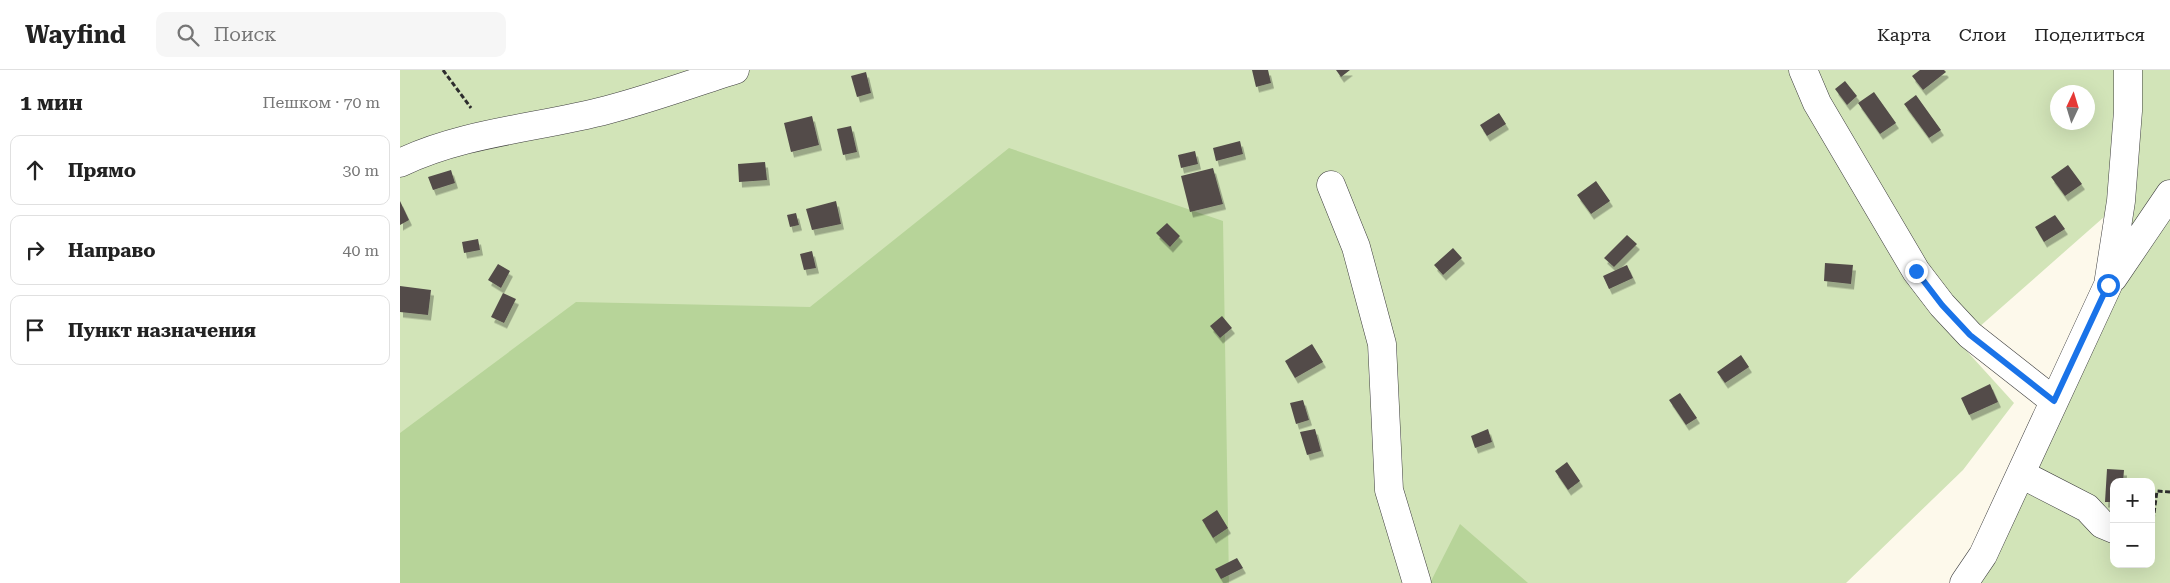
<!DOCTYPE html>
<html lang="ru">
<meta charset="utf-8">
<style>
:root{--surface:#fff;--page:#f6f6f6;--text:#222;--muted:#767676;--line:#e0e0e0}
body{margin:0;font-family:"Roboto Serif",serif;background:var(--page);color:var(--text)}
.controls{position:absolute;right:15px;bottom:15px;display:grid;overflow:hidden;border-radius:10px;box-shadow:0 5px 20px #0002}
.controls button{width:45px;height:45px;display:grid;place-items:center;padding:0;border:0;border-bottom:1px solid var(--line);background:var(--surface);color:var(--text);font:25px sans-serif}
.compass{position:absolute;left:1650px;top:15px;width:45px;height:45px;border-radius:50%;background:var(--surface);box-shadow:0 5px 20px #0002;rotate:4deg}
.stop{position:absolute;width:15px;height:15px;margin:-11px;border:4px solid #1a73e8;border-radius:50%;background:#fff}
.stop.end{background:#1a73e8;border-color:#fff;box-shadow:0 1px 5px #0008}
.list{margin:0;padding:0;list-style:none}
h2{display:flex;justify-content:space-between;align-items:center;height:65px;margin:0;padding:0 20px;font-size:21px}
h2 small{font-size:16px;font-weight:400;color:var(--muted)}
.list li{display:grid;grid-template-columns:32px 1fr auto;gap:15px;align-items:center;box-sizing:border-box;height:70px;margin:0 10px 10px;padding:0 10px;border:1px solid var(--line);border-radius:10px}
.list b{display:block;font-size:19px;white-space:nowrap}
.list em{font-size:16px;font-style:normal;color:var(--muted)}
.icon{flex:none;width:28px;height:28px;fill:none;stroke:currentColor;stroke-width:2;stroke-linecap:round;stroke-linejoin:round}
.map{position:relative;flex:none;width:1770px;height:513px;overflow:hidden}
header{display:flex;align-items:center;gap:30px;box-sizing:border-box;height:70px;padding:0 25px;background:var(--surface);border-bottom:1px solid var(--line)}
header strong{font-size:24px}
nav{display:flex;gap:28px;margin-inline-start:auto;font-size:18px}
.search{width:350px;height:45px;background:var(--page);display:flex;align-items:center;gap:12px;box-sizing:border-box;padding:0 18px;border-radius:10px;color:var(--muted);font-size:19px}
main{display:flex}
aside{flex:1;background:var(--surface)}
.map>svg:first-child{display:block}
</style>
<header>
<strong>Wayfind</strong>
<div class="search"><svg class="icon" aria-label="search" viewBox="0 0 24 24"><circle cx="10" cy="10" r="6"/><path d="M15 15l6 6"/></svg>Поиск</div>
<nav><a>Карта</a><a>Слои</a><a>Поделиться</a></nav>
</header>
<main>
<aside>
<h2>1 мин<small>Пешком · 70 m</small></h2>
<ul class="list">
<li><svg class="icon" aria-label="ahead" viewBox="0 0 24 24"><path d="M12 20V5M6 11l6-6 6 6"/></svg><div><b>Прямо</b></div><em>30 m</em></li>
<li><svg class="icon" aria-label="right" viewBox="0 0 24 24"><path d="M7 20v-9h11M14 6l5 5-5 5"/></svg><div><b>Направо</b></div><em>40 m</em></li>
<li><svg class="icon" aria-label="arrive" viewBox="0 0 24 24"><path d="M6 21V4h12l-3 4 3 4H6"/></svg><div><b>Пункт назначения</b></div></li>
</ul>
</aside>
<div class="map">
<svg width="1770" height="513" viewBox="0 0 1770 513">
<defs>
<filter id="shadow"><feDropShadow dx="3" dy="5.5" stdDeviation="0" flood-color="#0004"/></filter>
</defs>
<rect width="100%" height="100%" fill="#fdf9eb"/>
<path fill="#d2e4b8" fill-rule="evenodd" d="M0,0H1770V513H1564L1708,215L1721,132L1570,265L1564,278L1614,333L1563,400L1446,513H0ZM1658,22H1688V52H1658ZM1714,412H1751V494H1714Z"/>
<path fill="#b7d499" d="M609,78L823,151L829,513H0V363L176,232L410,237Z
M1060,454L1128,513H1030Z"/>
<path fill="#534c49" filter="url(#shadow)" d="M852,0H868L871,13L856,17Z
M936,0H950L941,7Z
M1520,0H1544L1546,2L1523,20L1512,6Z
M466,2L471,23L457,27L451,6Z
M1445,11L1457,26L1447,35L1435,19Z
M1474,22L1496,53L1480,64L1458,33Z
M1516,25L1541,60L1529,68L1504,34Z
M1099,43L1106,54L1087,66L1080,55Z
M412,46L419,75L391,82L384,53Z
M451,56L457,82L443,85L437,59Z
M840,71L843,84L816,91L813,78Z
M795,81L798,94L781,98L778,85Z
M365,92L367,110L339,112L338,94Z
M1668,95L1682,114L1665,126L1651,107Z
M813,98L823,134L790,142L781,106Z
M51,100L55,113L33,120L28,107Z
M1196,111L1210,131L1191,144L1177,125Z
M0,131L9,150L0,155Z
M436,131L441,154L412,160L406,139Z
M396,143L399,155L390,157L387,145Z
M1655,145L1665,159L1644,172L1635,157Z
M767,153L780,166L770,177L756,163Z
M1227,165L1237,174L1214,197L1204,188Z
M78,169L80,180L64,183L62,172Z
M1053,178L1062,188L1043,205L1034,195Z
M412,181L416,198L404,200L400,184Z
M1425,193L1453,195L1451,214L1424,211Z
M98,194L110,201L101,218L88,210Z
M1227,195L1233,208L1209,219L1203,206Z
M0,216L31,220L28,245L0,242Z
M103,223L116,229L104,253L91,247Z
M822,246L832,258L820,268L810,256Z
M912,274L923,292L895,308L885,291Z
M1341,285L1349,297L1325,313L1317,302Z
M1590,314L1598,332L1569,345L1561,328Z
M1280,323L1297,348L1286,355L1269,330Z
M903,330L909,350L896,354L890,333Z
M915,359L921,381L907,385L900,362Z
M1088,359L1092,372L1075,378L1071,366Z
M1167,392L1180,411L1168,420L1155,401Z
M1707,399L1724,400L1723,412H1714V432H1705Z
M817,440L828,458L813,468L802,450Z
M837,488L843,498L821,509L815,499Z"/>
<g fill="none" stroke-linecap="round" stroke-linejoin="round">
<defs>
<path id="minor" d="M1403,0L1417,33L1516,201L1542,235L1570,265L1654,331
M0,93C64,62 139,58 207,40C250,29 293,13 335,0
M931,115L956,177L982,274L989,420L1017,513
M1713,208L1770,124
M1621,404L1687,438L1702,454L1714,459
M1564,513L1583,485L1708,215L1721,131L1728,41V0"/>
</defs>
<use href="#minor" stroke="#3e3e3e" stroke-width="29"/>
<path stroke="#2d2d2d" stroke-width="3" stroke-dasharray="5 2.5" stroke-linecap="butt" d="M43,0L71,38
M1751,465L1757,421L1770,422"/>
<use href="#minor" stroke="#fff" stroke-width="28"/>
</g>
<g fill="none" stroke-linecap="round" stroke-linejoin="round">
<path stroke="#1a73e8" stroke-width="6" d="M1516,201L1542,235L1570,265L1654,331L1708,215"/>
</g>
</svg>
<div class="controls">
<button>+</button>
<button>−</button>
</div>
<svg class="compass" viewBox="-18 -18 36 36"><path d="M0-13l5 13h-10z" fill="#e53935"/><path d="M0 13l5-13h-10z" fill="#767676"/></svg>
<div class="stop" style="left:1708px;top:215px"></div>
<div class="stop end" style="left:1516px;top:201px"></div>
</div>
</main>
